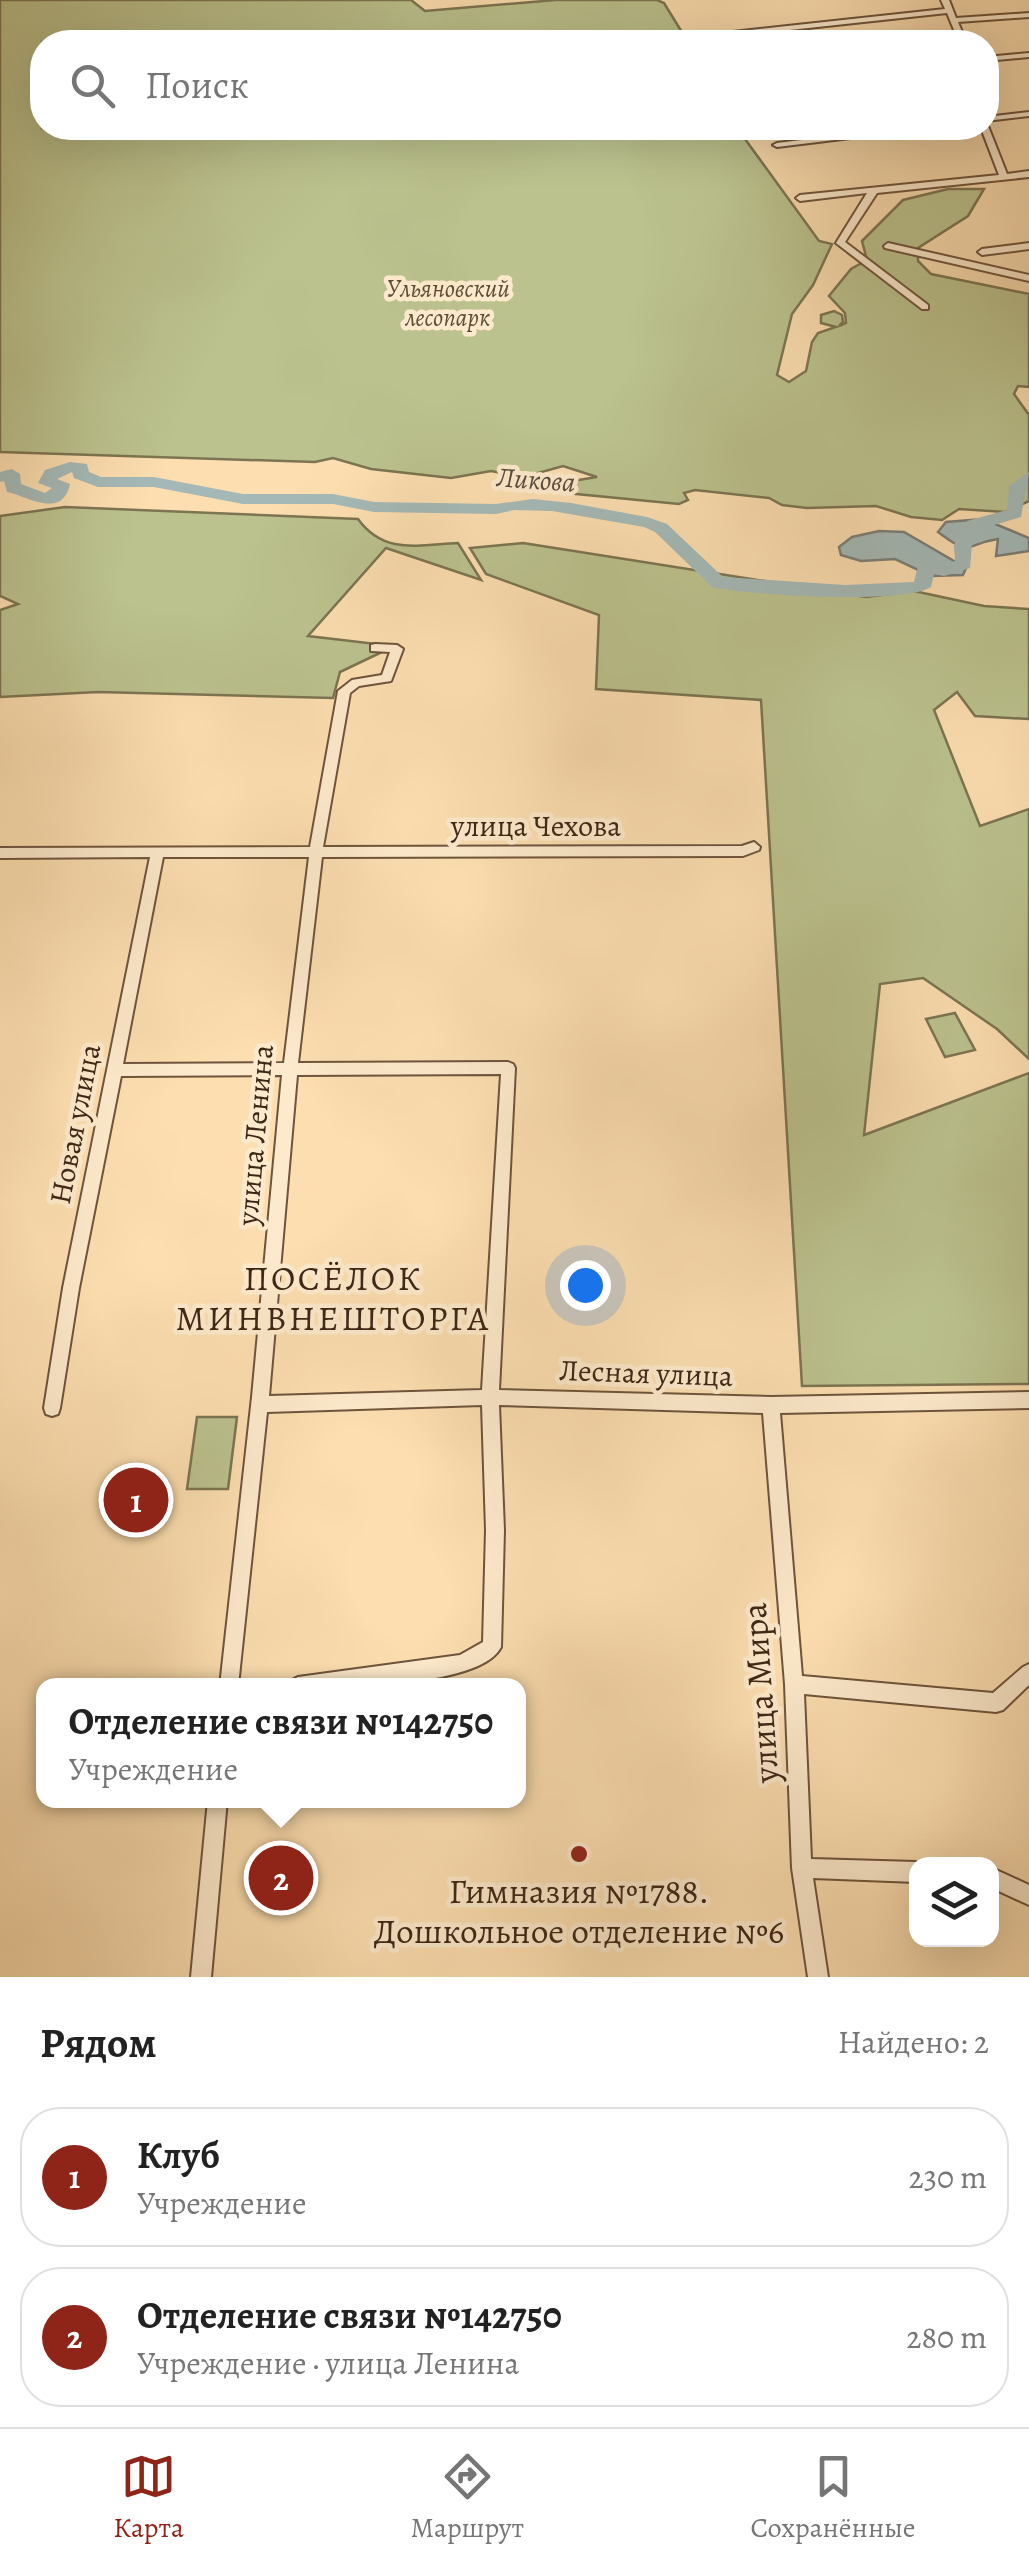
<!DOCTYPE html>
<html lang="ru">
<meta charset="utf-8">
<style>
:root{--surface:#fff;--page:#f2f2f2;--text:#222;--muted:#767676;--line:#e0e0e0;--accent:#8f2418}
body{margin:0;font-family:Alegreya,serif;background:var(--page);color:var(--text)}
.controls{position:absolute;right:30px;bottom:30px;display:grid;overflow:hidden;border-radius:20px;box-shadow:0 10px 40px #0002}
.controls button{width:90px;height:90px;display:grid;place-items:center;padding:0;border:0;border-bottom:2px solid var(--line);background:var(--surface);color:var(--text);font:50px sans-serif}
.you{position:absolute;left:585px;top:1285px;width:35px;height:35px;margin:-25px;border:8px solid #fff;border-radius:50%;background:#1a73e8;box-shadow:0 0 0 15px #1a73e833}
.badge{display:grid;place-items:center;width:65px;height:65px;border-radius:50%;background:var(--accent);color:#fff;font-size:32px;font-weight:700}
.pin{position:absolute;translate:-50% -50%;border:5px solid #fff;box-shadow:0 2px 10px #0006}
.popup{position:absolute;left:36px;top:1678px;width:490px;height:130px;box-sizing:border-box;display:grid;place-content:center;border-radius:20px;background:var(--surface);filter:drop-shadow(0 2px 8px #0005);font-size:32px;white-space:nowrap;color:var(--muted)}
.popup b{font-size:38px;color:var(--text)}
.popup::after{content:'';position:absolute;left:50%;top:100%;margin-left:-20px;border:20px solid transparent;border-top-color:var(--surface)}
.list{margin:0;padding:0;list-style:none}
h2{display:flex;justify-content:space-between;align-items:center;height:130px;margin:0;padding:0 40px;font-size:42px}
h2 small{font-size:32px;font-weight:400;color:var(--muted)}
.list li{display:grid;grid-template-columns:65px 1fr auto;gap:30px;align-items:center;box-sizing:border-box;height:140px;margin:0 20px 20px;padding:0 20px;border:2px solid var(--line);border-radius:40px}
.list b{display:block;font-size:38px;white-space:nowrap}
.list p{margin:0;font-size:32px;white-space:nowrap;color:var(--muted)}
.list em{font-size:32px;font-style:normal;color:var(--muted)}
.icon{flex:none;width:55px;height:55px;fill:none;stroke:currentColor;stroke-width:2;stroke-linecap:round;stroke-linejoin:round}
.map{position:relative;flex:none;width:1029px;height:1977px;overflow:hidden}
.search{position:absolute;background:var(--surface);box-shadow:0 10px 40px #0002;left:30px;right:30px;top:30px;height:110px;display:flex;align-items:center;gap:25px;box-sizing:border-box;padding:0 35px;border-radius:40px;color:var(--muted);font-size:38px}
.sheet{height:450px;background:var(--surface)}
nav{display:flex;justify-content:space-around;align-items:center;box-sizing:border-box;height:140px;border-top:2px solid var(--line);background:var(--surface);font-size:28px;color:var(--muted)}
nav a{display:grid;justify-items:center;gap:5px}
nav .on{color:var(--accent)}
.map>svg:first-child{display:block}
</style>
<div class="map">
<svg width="1029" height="1977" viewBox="0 0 1029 1977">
<rect width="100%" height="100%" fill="#fcdeb0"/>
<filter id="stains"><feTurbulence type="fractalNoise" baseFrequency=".002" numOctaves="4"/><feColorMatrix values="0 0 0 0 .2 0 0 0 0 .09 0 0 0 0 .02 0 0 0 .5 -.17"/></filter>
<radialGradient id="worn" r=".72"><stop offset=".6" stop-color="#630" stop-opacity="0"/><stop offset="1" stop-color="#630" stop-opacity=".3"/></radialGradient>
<path fill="#bbc28e" stroke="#7c7452" stroke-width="2.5" d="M0,0H411L425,11L556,0H657L664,3L688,42H42V128H737L819,241L832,244L813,285L792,314L777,375L789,382L806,371L812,342L818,333L836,327L821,323V315L834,311L842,315L843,322L839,326L846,323L845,313L829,296L851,269L867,260L862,241L903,200L948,189H984L968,216L918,248V261L931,274L1029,294V387L1018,386L1014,394L1029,415V501L1005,512L959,509L942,520L911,517L876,506L807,508L782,505L769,498L695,490L684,493L688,500L679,504L556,492L554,484L597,477L563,466L524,477L491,471L451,478L371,469L333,458L315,462L0,452Z
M65,507L358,519C384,555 418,545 458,543L481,580L386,548L308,636L385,645L382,652L340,672L333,698L98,692L0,697V610L18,604L0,596V516Z
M523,543L866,597L914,591L984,606L1029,609V719L975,716L957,692L934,710L980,826L1029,809V1059L997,1029L923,978L880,984L864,1135L1029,1073V1384L802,1386L761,700L596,689L599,615L486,574L470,548Z
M955,1013L975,1050L945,1057L926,1019Z
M197,1417H237L228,1489H187Z"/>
<path fill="#a4b9b7" stroke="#7b7e77" stroke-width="2.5" d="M983,519L1029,538V551L996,556L998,539C963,544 974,559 938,532L946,522Z
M879,531L904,532L966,568L963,575L931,576L895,559L861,561L841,555L839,547L852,537Z"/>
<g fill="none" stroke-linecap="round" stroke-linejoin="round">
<path fill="#a4b9b7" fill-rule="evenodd" d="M70,462L87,464L89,472L101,477H154L243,494H333L374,502L496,504L533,499L571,503L647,517L667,524L723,577L845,585L914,582L919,562L944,564L955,561L954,545L967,521L1007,510L1009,486L1029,472L1021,517L980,529L972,545L970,568L944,576L934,574L931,587C903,605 748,595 712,587L655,532L644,527L552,511L514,510L496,514L374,512L333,504H243L154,487H98L74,478L72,472L57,479L70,484C62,521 25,495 7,492L4,481L0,482V472L12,469L20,474L21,484L45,493L52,488L38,483L45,470Z"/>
</g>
<path fill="#d8986e" stroke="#3e2616" stroke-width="2.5" d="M128,1473L158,1474L156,1489L165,1490L161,1511L107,1510L113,1477H127Z
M268,1859L297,1860L294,1896H264Z"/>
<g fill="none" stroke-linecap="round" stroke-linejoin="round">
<defs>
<path id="minor" d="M941,0H949L956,18L1029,13V17L958,22L966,42H959L947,13L705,39L701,37L705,35L945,9Z
M1029,53V57L986,61V57Z
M1029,112V116L986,121V117Z
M988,126L1007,174L1029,171V177L877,193L845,242L928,305V309H922L836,243L867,193L800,201L796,198L800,195L999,175L981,128Z
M900,128H920L916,130L777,147L773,145L777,143Z
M888,243L1029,275V281L885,248L884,246Z
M1029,243V249L982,255L978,252L982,249Z
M375,644L397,645L403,649L391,681L359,686L350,693L323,847L742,846L754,842L760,847L759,850L743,856L322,857L298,1063L508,1062L513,1064L515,1068L499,1390L771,1397L1029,1392V1408L780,1413L802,1676L993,1693L1023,1667L1029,1664V1685L1003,1710L996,1712L804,1694L811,1859L916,1862L921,1864H916V1882L813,1878L828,1977H808L792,1868L785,1684L763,1413L499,1405L504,1530L501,1647C480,1689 333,1686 289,1686L292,1680L298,1677L460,1655L483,1642L486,1530L482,1405L267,1412L238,1686H220L252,1397L282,1075L121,1076L79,1288L60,1408L58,1414L52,1416L46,1414L44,1408L63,1288L150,857L0,858V848L310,847L338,691L352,680L382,675L390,652L371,651V645ZM163,857H309L284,1063L123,1064ZM501,1074L482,1390L269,1396L297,1075Z
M208,1800H227L211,1977H191Z
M992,1868L1029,1885V1905L992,1888Z"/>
</defs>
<use href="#minor" stroke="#6e543c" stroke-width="4"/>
<use href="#minor" fill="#fdeacc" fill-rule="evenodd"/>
</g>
<circle fill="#8f2418" stroke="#fdeacc" stroke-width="4" cx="579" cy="1854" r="10"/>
<g text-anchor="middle" stroke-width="9" stroke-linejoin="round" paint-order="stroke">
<g font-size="25" font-style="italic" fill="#5d4d34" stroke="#fdeacc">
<text x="448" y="297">Ульяновский<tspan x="448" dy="29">лесопарк</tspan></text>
</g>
<g font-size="28" font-style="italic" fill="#584b3e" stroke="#fdeacc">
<text transform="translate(536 479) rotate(4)" y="10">Ликова</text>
</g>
<g font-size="30" fill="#3e2616" stroke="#fdeacc">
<text x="536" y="836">улица Чехова</text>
<text transform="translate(75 1124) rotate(-79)" y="10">Новая улица</text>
<text transform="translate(255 1135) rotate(-85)" y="10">улица Ленина</text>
<text transform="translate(646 1373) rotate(2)" y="10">Лесная улица</text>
</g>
<g font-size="35" letter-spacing="2.5" fill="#3e2616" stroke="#fdeacc">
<text x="333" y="1290">ПОСЁЛОК<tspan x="333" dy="40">МИНВНЕШТОРГА</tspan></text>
</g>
<g font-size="35" fill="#3e2616" stroke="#fdeacc">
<text transform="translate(760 1693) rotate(-94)" y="12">улица Мира</text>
</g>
<g font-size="35" fill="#3e2616" stroke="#fdeacc">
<text x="579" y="1903">Гимназия №1788.<tspan x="579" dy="40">Дошкольное отделение №6</tspan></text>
</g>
</g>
<rect width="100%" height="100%" filter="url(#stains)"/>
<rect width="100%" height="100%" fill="url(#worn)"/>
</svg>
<div class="controls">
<button><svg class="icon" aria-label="layers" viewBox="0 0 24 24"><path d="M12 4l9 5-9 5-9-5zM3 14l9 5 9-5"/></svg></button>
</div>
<div class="you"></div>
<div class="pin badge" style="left:136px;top:1500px">1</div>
<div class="pin badge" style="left:281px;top:1878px">2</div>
<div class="popup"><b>Отделение связи №142750</b>Учреждение</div>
<div class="search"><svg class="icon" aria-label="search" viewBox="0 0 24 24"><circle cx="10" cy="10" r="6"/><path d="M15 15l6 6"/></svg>Поиск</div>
</div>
<section class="sheet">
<h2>Рядом<small>Найдено: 2</small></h2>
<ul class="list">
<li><span class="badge">1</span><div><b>Клуб</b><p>Учреждение</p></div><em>230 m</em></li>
<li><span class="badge">2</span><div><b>Отделение связи №142750</b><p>Учреждение · улица Ленина</p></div><em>280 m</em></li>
</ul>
</section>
<nav>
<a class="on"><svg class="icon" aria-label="map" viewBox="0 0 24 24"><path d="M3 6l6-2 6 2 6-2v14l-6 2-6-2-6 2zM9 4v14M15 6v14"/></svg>Карта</a>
<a><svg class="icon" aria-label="directions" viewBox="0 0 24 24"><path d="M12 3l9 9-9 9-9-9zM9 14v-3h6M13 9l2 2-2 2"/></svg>Маршрут</a>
<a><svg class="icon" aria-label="saved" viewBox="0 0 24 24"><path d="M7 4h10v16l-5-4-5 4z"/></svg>Сохранённые</a>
</nav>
